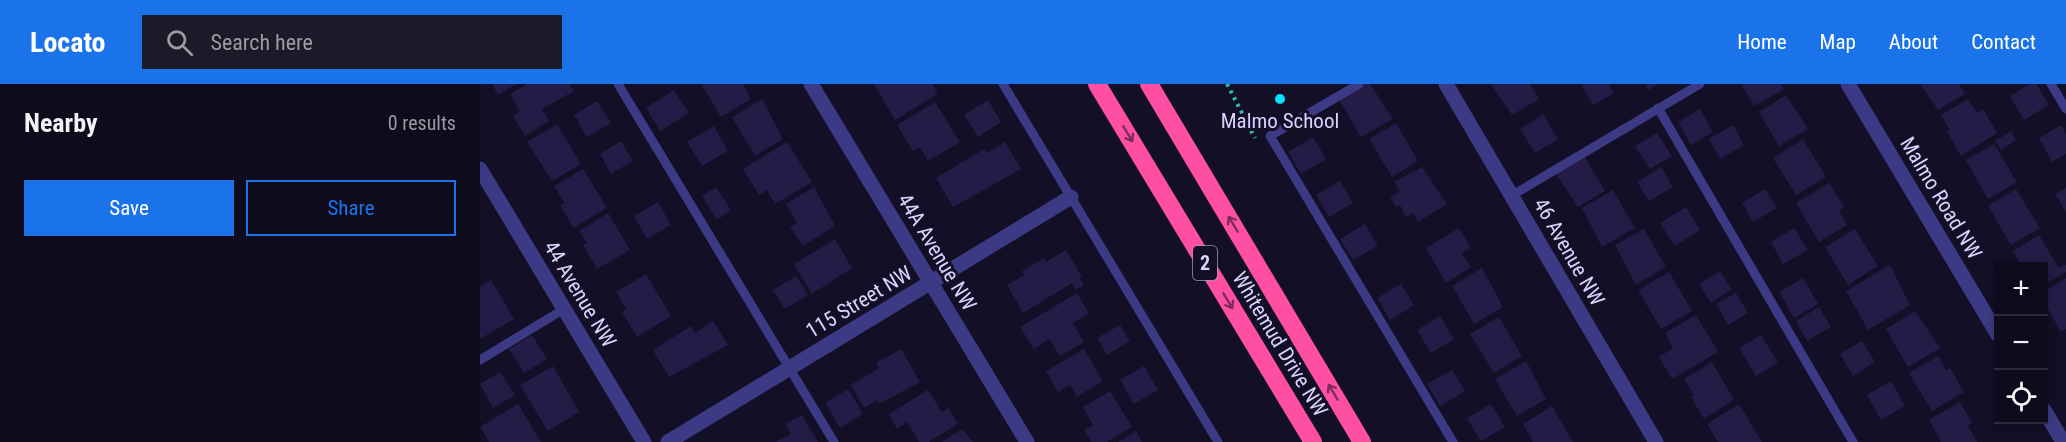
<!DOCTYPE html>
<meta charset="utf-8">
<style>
:root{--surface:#0e0b1c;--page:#1c1929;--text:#f1f3f6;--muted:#9b9ba3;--line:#2e2b3b;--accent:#1a73e8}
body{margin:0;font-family:"Roboto Condensed",sans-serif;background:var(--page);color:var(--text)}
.controls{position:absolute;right:18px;bottom:18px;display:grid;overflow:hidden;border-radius:0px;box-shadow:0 3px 9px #0003}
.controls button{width:54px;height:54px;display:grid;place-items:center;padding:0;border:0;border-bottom:2px solid var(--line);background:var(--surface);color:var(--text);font:30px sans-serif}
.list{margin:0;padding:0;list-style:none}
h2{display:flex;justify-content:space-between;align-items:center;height:78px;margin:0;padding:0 24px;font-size:26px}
h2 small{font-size:20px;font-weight:400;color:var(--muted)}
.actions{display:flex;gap:12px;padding:18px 24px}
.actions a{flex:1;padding:14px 0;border:2px solid var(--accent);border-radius:0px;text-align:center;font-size:21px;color:var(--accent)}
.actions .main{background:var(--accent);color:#fff}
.icon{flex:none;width:33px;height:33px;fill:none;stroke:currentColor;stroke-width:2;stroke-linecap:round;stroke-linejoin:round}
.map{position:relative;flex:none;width:1586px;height:358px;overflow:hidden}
header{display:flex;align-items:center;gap:36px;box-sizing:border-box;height:84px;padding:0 30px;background:var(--accent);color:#fff}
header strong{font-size:28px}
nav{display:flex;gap:33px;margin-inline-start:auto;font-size:21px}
.search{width:420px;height:54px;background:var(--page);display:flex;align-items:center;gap:15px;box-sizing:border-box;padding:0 21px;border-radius:0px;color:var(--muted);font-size:22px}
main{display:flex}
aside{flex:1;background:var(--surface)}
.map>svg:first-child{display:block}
</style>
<header>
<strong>Locato</strong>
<div class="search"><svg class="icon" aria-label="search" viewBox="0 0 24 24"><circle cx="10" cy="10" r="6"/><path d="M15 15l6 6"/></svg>Search here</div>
<nav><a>Home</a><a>Map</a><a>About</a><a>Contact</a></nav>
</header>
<main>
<aside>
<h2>Nearby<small>0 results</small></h2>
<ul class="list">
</ul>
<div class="actions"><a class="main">Save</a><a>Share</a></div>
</aside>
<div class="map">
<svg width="1586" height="358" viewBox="0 0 1586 358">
<rect width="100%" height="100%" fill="#130f26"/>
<path fill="#241b47" d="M12,0H36L18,11Z
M47,0H89L94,7L62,25L69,37L45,52L33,32L40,27L30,10Z
M221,0H263L271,15L241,33Z
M394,0H452L458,10L415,36Z
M882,0H890L913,35L881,53L858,14Z
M1011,0H1050L1059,15L1032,31Z
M1101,0H1129L1134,9L1113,21Z
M1165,0H1178L1168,6Z
M1261,0H1301L1304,5L1274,22Z
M1440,0H1479L1485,10L1458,26Z
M1550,0H1556L1569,21L1544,36L1530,12Z
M194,6L209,29L180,47L166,24Z
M1306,11L1328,45L1299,62L1279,28Z
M282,15L303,55L275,72L252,33Z
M1488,15L1497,29L1503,25L1517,49L1481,72L1467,48L1470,46L1461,31Z
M508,16L521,38L498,53L484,31Z
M117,17L131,39L107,53L94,31Z
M455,18L480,58L448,77L440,63L433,67L417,41Z
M1220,25L1233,48L1211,61L1198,38Z
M1063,30L1078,55L1055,69L1040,45Z
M916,39L938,77L912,93L889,55Z
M77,40L101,80L72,97L47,58Z
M1253,41L1264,61L1240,75L1229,55Z
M1581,41L1586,50V70L1572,78L1559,54Z
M234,42L248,67L222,82L207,58Z
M1531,47L1536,56L1521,66L1515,57Z
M1177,49L1192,72L1170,85L1155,62Z
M833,53L846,75L821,90L808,68Z
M1323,55L1346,93L1316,111L1293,74Z
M141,57L153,77L131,90L120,70Z
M307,58L332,98L295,120L287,106L279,111L263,85Z
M525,58L541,85L473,123L456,94L504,65L506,69Z
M1514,60L1537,98L1508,115L1486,76Z
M1103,70L1125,107L1098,123L1074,87Z
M942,83L967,120L938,138L933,129L926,133L920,121L916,123L910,113L920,107L914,98Z
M1181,83L1193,103L1169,117L1157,98Z
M103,85L127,124L94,144L80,122L85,119L74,102Z
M860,97L873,119L849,133L836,111Z
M1349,99L1364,123L1359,126L1367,141L1339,158L1316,119Z
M236,103L251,126L237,136L222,112Z
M334,103L355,142L323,162L310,143L317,139L306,120Z
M1586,104V128L1575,110Z
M1285,105L1297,124L1273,138L1262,119Z
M1536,105L1560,144L1531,161L1508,122Z
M1133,106L1155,144L1122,163L1102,124Z
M178,118L191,141L167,155L154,132Z
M1206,123L1220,146L1195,162L1180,139Z
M128,129L150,166L117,185L103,161L107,159L99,147Z
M885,140L898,162L873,176L860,155Z
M979,144L991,164L982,169L991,183L966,199L946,164Z
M1314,144L1328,166L1303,180L1291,158Z
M1164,145L1186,183L1156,201L1135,161Z
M1375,145L1398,182L1368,201L1345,163Z
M1559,151L1578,183L1586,181V188L1564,201V183H1542L1533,167Z
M355,155L372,184L332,210L314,180Z
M586,166L602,193L599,194L604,201L596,206L592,199L543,229L527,201L544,191L542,187L564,174L566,178Z
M1410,181L1430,221L1388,246L1366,207Z
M1002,184L1023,223L994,240L972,202Z
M1240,187L1252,205L1231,219L1219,200Z
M1189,188L1212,227L1181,245L1158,206Z
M166,190L191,232L157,253L142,228L146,225L136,208Z
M316,192L328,211L305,225L293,206Z
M1323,194L1338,220L1314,234L1299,208Z
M1586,194V245L1581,248L1564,218V207Z
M11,196L34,235L0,255V202Z
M921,200L934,221L910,236L897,214Z
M597,209L609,230L593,239L604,258L580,272L569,255L554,265L540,243Z
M1256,209L1268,229L1248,241L1236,220Z
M1339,223L1351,243L1327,257L1316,237Z
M1435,227L1460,264L1428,283L1406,245Z
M1216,231L1238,268L1192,295L1179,273L1193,264L1185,249Z
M960,232L974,255L951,269L937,246Z
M1019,233L1042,272L1014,289L990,250Z
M233,237L248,261L189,293L173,266L211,242L215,249Z
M640,241L650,257L627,271L617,254Z
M52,251L67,275L44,289L29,265Z
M1281,251L1298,279L1276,292L1259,264Z
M1382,257L1395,278L1373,292L1360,270Z
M421,265L440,298L399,320L397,316L384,324L371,301L399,284L396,279Z
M604,265L623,297L597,313L590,301L578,308L566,287Z
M1458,272L1466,286L1470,284L1484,308L1452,327L1429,289Z
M1046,277L1066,315L1037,332L1015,295Z
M1232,278L1254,316L1224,335L1211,313L1214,311L1204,295Z
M73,282L99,328L68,347L40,301Z
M664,282L678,306L654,320L640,296Z
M972,286L985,307L960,322L947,300Z
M20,288L35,311L13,324L0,300Z
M1411,297L1425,322L1401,336L1387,311Z
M368,305L383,330L360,344L345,319Z
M448,306L462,328L468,324L478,340L449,358H439L427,338L417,345L409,330Z
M630,307L652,343L627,358H611L604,346L613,341L603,323Z
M1480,318L1492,339L1488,342L1497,358H1461L1449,336Z
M38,320L61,358H9L0,343Z
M1011,320L1025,343L1001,357L987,334Z
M1259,320L1282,358H1238L1227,340Z
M1072,322L1093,358H1053L1043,340Z
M322,331L338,358H296L311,350L305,340Z
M482,345L493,358H462Z
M656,347L662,358H638Z"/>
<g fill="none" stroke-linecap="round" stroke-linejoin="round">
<path stroke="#2fb8b0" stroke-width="4" stroke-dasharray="3 4.5" stroke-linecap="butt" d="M747,0L775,54"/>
<path stroke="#3d3a85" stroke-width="9" d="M138,0L354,358
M523,0L738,358
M879,0L790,52L973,358
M1571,0L1586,25
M1178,24L1373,358
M1031,112L1220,0
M0,276L84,225"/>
<path stroke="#3d3a85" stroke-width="15" d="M331,0L547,358
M966,0L1176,358
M0,85L164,358
M188,358L591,113"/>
<path stroke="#3d3a85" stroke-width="15" d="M1368,0L1518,251
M1564,326L1583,358"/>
<path stroke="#ff4fa3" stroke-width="18" d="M617,0L833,358
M669,0L882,358"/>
</g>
<defs><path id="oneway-shaft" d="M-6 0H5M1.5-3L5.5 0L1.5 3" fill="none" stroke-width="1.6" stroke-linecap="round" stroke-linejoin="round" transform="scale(1.5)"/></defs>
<g stroke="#7d2c5e">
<use href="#oneway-shaft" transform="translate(648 50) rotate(59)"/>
<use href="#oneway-shaft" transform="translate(753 140) rotate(-121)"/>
<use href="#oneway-shaft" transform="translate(748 217) rotate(59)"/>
<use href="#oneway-shaft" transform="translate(853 308) rotate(-121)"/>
</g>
<circle fill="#00e5ff" stroke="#130f26" stroke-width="2" cx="800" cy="15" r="6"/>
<g text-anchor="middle" stroke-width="6" stroke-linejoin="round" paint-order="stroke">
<rect fill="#130f26" stroke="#9e99be" stroke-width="1.5" x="713" y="162" width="24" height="34" rx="4.5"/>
<g font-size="20" font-weight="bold" fill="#d9d4ff">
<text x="725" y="186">2</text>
</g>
<g font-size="21" fill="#d9d4ff" stroke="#130f26">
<text x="800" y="44">Malmo School</text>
</g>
<g font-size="21" fill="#d9d4ff" stroke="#130f26">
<text transform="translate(1461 114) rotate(59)" y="7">Malmo Road NW</text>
<text transform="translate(457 168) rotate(59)" y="7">44A Avenue NW</text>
<text transform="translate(1089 168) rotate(60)" y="7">46 Avenue NW</text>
<text transform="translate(100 210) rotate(59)" y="7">44 Avenue NW</text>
<text transform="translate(379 218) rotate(-31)" y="7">115 Street NW</text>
<text transform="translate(800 260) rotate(59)" y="7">Whitemud Drive NW</text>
</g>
</g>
</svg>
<div class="controls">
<button>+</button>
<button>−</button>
<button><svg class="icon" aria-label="locate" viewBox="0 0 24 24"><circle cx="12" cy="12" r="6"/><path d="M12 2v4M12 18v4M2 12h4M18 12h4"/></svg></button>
</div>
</div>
</main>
